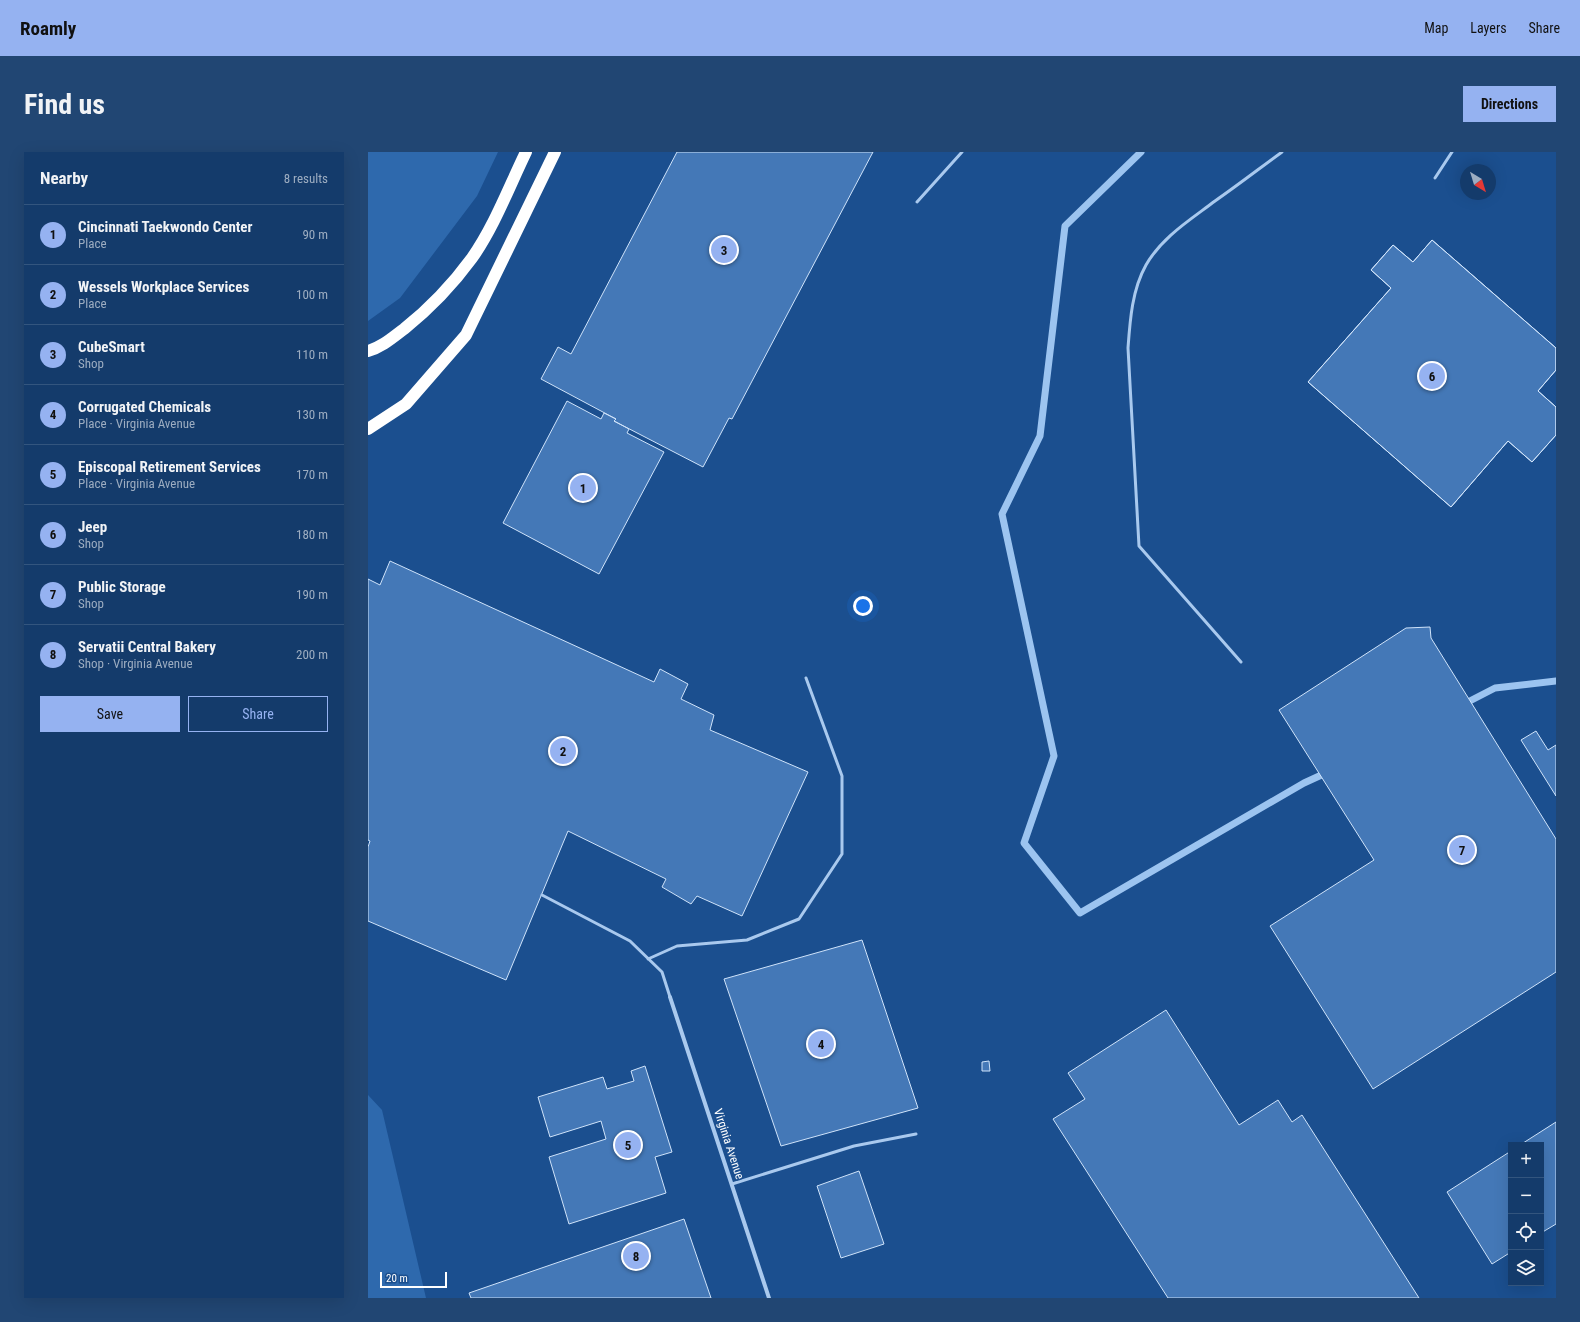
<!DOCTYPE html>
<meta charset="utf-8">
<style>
:root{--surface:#143b6b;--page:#214673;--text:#f1f3f6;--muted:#9dadc1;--line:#33557e;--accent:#95b2f1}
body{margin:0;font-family:"Roboto Condensed",sans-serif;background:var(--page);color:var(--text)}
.controls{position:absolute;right:12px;bottom:12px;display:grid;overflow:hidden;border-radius:0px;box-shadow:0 4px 16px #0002}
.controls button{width:36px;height:36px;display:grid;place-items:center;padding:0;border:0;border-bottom:1px solid var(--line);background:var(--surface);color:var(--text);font:20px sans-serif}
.compass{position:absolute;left:1092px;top:12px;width:36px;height:36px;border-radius:50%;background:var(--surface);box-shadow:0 4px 16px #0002;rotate:142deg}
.scale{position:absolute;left:12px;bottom:10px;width:67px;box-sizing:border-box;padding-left:4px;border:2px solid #fff;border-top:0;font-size:11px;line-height:14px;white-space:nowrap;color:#fff;-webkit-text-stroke:3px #1b4f8f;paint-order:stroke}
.you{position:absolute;left:495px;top:454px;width:14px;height:14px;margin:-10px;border:3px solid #fff;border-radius:50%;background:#1a73e8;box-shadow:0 0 0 6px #1a73e833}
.badge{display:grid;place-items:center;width:26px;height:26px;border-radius:50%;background:var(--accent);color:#111;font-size:13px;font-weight:700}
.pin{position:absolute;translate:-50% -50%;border:2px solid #fff;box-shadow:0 1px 4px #0006}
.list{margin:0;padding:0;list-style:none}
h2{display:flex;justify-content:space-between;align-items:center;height:52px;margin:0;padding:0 16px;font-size:17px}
h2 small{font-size:13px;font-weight:400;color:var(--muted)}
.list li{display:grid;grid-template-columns:26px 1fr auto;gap:12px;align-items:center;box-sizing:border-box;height:60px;padding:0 16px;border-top:1px solid var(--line)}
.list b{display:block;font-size:15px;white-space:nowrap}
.list p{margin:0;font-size:13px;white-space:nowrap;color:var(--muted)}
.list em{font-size:13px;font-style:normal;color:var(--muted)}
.actions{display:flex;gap:8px;padding:12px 16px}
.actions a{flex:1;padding:9px 0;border:1px solid var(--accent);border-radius:0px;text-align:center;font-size:14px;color:var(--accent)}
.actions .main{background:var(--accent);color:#111}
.icon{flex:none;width:22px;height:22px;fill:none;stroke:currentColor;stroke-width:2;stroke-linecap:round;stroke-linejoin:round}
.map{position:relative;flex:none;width:1188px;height:1146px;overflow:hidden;border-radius:0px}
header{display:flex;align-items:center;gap:24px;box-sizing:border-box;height:56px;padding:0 20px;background:var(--accent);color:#111}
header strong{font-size:19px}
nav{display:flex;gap:22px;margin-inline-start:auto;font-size:14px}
.intro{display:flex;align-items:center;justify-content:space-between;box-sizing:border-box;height:96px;padding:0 24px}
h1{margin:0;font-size:28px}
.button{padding:10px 18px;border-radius:0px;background:var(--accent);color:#111;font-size:14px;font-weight:700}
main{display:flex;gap:24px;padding:0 24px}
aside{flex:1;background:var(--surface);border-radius:0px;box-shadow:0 4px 16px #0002}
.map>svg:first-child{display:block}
</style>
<header>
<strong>Roamly</strong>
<nav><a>Map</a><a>Layers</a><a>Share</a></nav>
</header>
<div class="intro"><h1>Find us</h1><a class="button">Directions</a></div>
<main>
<aside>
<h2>Nearby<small>8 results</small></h2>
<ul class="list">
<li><span class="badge">1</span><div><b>Cincinnati Taekwondo Center</b><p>Place</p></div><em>90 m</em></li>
<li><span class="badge">2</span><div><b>Wessels Workplace Services</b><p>Place</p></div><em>100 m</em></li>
<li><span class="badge">3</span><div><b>CubeSmart</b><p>Shop</p></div><em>110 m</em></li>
<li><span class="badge">4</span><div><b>Corrugated Chemicals</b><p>Place · Virginia Avenue</p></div><em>130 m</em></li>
<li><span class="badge">5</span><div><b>Episcopal Retirement Services</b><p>Place · Virginia Avenue</p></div><em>170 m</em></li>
<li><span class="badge">6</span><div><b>Jeep</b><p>Shop</p></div><em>180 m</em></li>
<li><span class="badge">7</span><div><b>Public Storage</b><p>Shop</p></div><em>190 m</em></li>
<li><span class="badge">8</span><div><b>Servatii Central Bakery</b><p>Shop · Virginia Avenue</p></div><em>200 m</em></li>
</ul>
<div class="actions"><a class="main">Save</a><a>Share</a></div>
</aside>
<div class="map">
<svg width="1188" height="1146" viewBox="0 0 1188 1146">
<rect width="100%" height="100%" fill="#1b4f8f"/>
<path fill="#2e69ad" d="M0,0H130L109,44L32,146L0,169Z
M0,943L14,958L58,1146H0Z"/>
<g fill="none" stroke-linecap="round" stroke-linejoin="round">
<path stroke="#9cc4f0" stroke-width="7" d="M773,0L697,74L672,284L634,362L686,604L656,691L712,761L936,631L960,620
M1094,553L1127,536L1188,529"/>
</g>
<path fill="#4478b7" stroke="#cfe3fa" d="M309,0H505L364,267L361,266L335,315L246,269L248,267L173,227L190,195L203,202Z
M1064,88L1188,196V218L1170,239L1188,255V283L1164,310L1140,289L1083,355L940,230L1023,136L1003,118L1025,93L1045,110Z
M1064,88L1188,196V218L1170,239L1188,255V283L1164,310L1140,289L1083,355L940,230L1023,136L1003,118L1025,93L1045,110Z
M199,249L233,267L236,261L248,267L246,269L261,277L259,281L296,300L231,422L135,371Z
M22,409L286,530L292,517L320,532L313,547L346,563L342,578L440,620L374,764L329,744L323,752L294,735L298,727L200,679L138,828L0,769V695L2,689L0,688V427L12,433Z
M1062,475L1063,486L1188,687V820L1005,937L902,774L1006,708L911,558L1038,476Z
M1168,579L1180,598L1188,593V644L1153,588Z
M494,788L550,956L413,994L356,827Z
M798,858L871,973L910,948L924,970L934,963L1051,1146H800L685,967L717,947L700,921Z
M621,909L622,919H614V910Z
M277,914L304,1000L287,1005L298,1041L201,1072L181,1005L238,987L233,969L182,985L170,945L235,925L239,937L266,929L263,919Z
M1188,970V1072L1173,1081V993H1152Z
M1143,999V1100L1124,1112L1079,1040Z
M491,1019L516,1092L473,1106L449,1034Z
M316,1067L343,1146H103L101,1141Z"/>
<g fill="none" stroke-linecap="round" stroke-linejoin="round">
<path stroke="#a9c9ee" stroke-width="3" d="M1067,26L1084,0
M549,50L594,0
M873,510L771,394L760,196C762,168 764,138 778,113C794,85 822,68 847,49C870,33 892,16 914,0
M174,743L262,789L294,820L302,845
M280,807L309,794L379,788L431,767L474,702V624L438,526
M364,1032L486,994L548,982"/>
<path stroke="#a9c9ee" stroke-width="4" d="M302,845L401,1146"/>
<path stroke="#fff" stroke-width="12" d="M0,199C14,195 24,186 36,177C61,157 85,132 104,106C126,75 141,35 158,0
M0,277L38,252L98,183L187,0"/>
</g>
<g text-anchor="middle" stroke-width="3" stroke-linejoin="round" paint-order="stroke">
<g font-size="12" fill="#fff" stroke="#1b4f8f">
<text transform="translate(361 992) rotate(72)" y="4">Virginia Avenue</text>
</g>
</g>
</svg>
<div class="controls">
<button>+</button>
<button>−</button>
<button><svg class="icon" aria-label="locate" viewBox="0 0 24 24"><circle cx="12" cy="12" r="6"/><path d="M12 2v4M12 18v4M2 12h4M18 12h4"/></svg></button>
<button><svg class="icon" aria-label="layers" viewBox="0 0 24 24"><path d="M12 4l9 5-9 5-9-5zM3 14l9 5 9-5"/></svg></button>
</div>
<svg class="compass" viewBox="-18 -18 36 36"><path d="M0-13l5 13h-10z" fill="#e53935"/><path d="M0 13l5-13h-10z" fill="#9dadc1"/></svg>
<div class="scale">20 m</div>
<div class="you"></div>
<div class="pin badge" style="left:215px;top:336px">1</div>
<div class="pin badge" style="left:195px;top:599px">2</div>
<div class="pin badge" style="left:356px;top:98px">3</div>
<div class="pin badge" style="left:453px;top:892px">4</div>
<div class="pin badge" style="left:260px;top:993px">5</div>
<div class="pin badge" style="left:1064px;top:224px">6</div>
<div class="pin badge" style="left:1094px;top:698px">7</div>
<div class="pin badge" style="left:268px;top:1104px">8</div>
</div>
</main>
